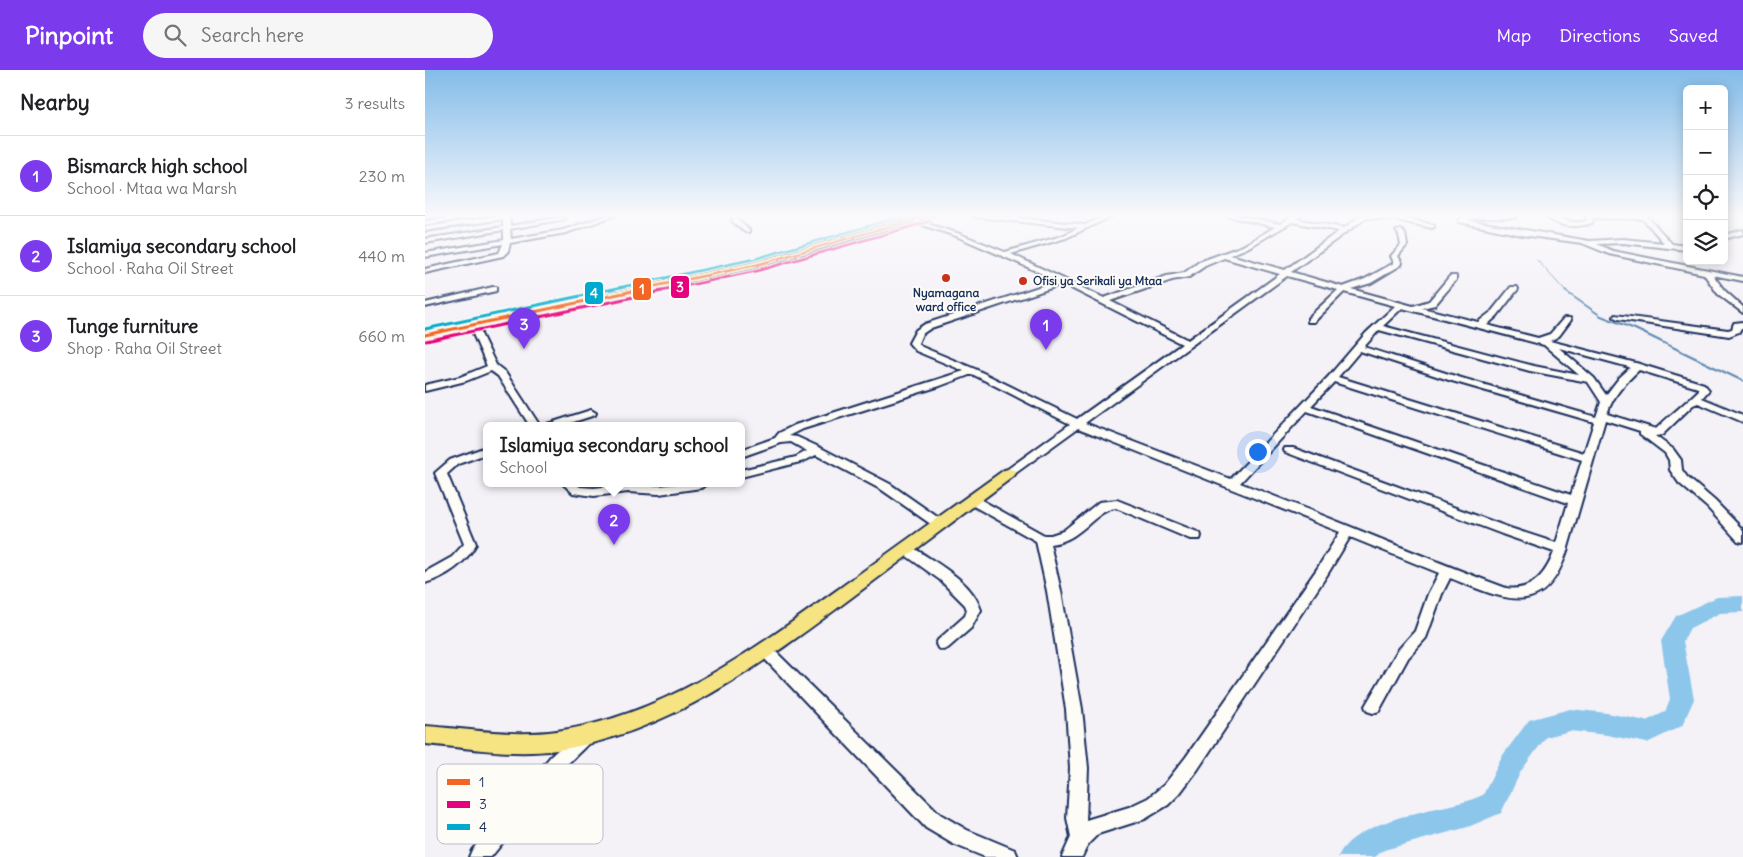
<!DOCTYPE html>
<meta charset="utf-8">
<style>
:root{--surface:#fff;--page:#f6f6f6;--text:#202124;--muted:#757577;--line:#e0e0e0;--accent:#7c3aed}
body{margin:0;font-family:Delius,sans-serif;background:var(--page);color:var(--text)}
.controls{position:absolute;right:15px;top:15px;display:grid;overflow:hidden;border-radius:8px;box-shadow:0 2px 12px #0003}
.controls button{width:45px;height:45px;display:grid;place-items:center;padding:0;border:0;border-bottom:1px solid var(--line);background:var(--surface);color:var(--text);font:25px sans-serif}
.you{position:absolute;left:832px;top:381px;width:18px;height:18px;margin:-12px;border:4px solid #fff;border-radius:50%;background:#1a73e8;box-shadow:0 0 0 8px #1a73e833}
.badge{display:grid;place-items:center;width:32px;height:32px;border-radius:50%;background:var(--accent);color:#fff;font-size:16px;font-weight:700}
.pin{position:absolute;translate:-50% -41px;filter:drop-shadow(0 1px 2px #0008)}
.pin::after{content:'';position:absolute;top:26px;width:18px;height:15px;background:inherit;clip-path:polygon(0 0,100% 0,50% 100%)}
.popup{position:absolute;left:58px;top:352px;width:262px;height:65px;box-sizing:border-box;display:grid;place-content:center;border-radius:8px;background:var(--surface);filter:drop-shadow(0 1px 4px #0005);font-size:16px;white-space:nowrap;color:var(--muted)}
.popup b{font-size:19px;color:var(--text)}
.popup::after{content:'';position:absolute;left:50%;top:100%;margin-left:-10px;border:10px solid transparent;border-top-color:var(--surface)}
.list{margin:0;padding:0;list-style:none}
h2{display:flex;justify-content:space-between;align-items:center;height:65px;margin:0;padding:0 20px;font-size:21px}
h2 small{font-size:16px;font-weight:400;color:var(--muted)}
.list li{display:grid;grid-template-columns:32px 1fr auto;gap:15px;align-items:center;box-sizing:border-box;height:80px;padding:0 20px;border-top:1px solid var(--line)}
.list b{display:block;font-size:19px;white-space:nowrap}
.list p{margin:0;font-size:16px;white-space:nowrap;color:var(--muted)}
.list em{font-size:16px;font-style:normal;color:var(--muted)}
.icon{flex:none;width:28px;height:28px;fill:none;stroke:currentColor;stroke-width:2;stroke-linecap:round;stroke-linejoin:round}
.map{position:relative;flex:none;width:1318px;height:787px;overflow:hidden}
header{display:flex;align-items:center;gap:30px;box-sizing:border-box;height:70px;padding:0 25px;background:var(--accent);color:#fff}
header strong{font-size:24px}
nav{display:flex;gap:28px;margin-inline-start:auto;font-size:18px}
.search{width:350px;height:45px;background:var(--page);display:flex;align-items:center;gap:12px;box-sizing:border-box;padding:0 18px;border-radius:28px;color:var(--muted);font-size:19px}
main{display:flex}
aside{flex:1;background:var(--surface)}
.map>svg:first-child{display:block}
</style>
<header>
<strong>Pinpoint</strong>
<div class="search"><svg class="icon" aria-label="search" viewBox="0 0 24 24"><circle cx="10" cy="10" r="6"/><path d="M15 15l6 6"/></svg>Search here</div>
<nav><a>Map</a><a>Directions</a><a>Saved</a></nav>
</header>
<main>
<aside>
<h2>Nearby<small>3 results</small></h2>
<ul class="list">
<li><span class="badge">1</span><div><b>Bismarck high school</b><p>School · Mtaa wa Marsh</p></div><em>230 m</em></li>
<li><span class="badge">2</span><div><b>Islamiya secondary school</b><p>School · Raha Oil Street</p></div><em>440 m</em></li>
<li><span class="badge">3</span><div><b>Tunge furniture</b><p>Shop · Raha Oil Street</p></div><em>660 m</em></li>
</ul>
</aside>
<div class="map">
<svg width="1318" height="787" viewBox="0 0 1318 787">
<rect width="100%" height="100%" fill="#f4f1f7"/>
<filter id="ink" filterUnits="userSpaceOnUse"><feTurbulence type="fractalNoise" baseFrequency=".02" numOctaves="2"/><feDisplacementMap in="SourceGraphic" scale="10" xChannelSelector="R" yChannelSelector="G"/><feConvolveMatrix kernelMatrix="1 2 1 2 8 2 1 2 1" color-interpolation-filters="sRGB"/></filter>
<g filter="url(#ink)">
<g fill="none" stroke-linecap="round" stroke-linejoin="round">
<path stroke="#5f8ab3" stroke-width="1" d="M1112,190L1141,222"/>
<path stroke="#5f8ab3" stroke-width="2" d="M1140,221L1176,246L1210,259L1318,311"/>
<path fill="#8cc7eb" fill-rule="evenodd" d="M1318,526V542L1295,543L1265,558L1258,571L1269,629L1257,656L1222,673L1182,665L1145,661L1121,667L1096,701L1076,743L1043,757L959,780L950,787H913C928,751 1007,740 1043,731L1058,725L1078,685L1104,650L1145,639L1182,643L1221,651L1240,642L1245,629L1236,571L1251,546L1292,527Z"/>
<defs>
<path id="minor" d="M0,145H24L0,149Z
M78,145H84L85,156L137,147L140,149L85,159L86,169L138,160L183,145H191L141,163L85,173L83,181L78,186L0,203V199L74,183L78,174L0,187V183L79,170V160L0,173V169L78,157V149L0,161V157Z
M307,145H313V150L324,160V162H320L308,152Z
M548,145H566L660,155L682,145H690L641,168L586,184L679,228L742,206L759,203L774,192L818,176L850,157L798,145H809L855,154L869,145H876L871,149L919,158L937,145L972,146L1009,155V157L1007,158L972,150L941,148L866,202L918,217L940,209L969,193L966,186L976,175L974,165L971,161L976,160L980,164L982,175L973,186L977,193L976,195L946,213L926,219L988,236L1004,231L1025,206H1031V210L1010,235L997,238L1053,252L1066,242L1086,217H1092L1093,219L1072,246L1062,255L1113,268L1125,264L1139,248H1145L1146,250L1134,266L1125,271L1211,293L1279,314L1284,320L1277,328L1318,345V352L1273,333L1268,335L1237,365L1230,366L1248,379L1256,390L1257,400L1262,407L1290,431L1318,460V472L1313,471L1282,437L1254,413L1245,400L1244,390L1240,383L1215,364V361L1180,350L1142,481C1119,552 1077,528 1025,508L1017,524L1001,568L983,588L954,641L948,643L942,641L940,636L973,580L990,561L1003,524L1014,503L925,467L902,505L773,699L755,723L743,735L720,749L673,764L663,774L657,787H637L646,767L642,748L645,698L641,639L622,521L611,471L543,433L541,430L543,427H551L619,465H626L638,461L674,432L692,430L775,463L776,466L775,469H765L691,438C669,440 657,471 625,474L636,521L657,639L663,698L661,750L704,737L723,728L739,715L761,687L892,499L915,462L653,358L588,405H580L578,403L580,401L645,354L547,304L515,316L378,359L364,366L372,367L396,378L465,414L518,451L520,454L518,457H510L457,420L391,385L379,391L316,407V400L371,387L382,381L366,372L356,373L316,387V380L350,368L354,363L370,355L539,301L491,281L484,273L491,260L500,254L632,211L598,195L531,166L482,150L487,149L535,164L580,182L637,166L653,158L551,147ZM867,152L914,161L860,200L805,185L822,178ZM799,188L855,204L763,270L685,231L747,210L764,207L780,196ZM862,206L913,220L883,248V252H889L919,222L970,236L941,263L904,306L806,409L660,353ZM638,214L757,274L652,349L550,299L497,277L493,273L497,264L506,258ZM977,238L1119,275L1154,305L1109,296L958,256ZM954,260L1105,301L1163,312L1176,332L1171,347L1033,307L939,277ZM1134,278L1204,297L1205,298L1194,308L1181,325L1169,308ZM935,281L1027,311L1169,352L1159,383L913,307ZM1214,300L1273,318L1274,320C1261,333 1245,345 1231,359L1182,344C1188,325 1200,313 1214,300ZM909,312L1157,390L1146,425L886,336ZM882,341L1143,433L1131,473L1085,458L868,378H860L859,380L860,382L1077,464L1129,482C1121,504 1107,522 1081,518C992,485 904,447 815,413Z
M1040,145H1089L1091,146V148H1055L1042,150L1164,171L1198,169L1239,173L1218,149L1168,148L1167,153C1150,158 1133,158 1120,145C1135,144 1140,156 1162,151L1161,145H1221L1247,174L1262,176V180L1198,173L1172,174L1188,181L1318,207V211L1288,205L1299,220L1318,237V243L1293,224L1279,204L1184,184L1157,173L1097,165L1034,152V150Z
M1318,160V164L1299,169V165Z
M68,217H71V221L0,237V233Z
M1190,245L1303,260L1307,259L1309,253L1318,252V258H1316L1314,262L1304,266L1193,249L1189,247Z
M53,250L57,253L56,264L71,295L80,302L115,356H105L73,306L66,301L41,311L0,321V315L35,307L62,296L48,264L49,253Z
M166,340L171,343L170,345L136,356H121L122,354Z
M61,377V384L33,394L22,404L51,474C41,493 21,507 0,513V502L27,487L39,474L10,403L25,390Z
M138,414H151L155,417L169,418L203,414L234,416L252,414H282L276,418L234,424L203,422L169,426L148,423Z
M481,474L486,476C510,493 547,510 556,540L546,558L523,578L518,580L513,578L511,574L513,570L540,546L542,540L540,535L515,510L476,482L474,479L476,476Z
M341,575L346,577L515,744L542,760L590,780L593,787H560L528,774L501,758L336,585L333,581L336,577Z
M159,659L165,662L167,667L165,672L138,698L66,787H44L47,780L126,686L153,662Z"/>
<path id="major" d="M584,399L589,400L591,403L589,406C537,445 486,483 434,522C344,589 247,663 132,680C88,686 44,678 0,674V656C44,659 88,667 132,661C240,646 333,577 419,515C472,477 526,438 579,400Z"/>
<path id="highway" d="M495,145H508L331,198L0,269V261L329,192Z"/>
</defs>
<use href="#minor" stroke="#1b2f5e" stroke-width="4"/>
<use href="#major" stroke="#1b2f5e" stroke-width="4"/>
<use href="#highway" stroke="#1b2f5e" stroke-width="4"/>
<use href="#minor" fill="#fdfcf7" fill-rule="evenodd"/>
<use href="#major" fill="#f6e381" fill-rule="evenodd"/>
<use href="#highway" fill="#f6e381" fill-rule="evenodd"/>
<defs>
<path id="bus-1-far1" d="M202,222L331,195L504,145"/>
<path id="bus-1" d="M0,265L208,221"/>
<path id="bus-2-far1" d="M232,222L332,201L506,151"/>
<path id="bus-2" d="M1,271L237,221"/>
<path id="bus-3-far1" d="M173,222L329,189L482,145"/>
<path id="bus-3" d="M0,259L179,221"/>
</defs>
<use href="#bus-1-far1" stroke="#fdfcf7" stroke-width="5"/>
<use href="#bus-1" stroke="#fdfcf7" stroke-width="6"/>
<use href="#bus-2-far1" stroke="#fdfcf7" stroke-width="5"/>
<use href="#bus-2" stroke="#fdfcf7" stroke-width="6"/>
<use href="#bus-3-far1" stroke="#fdfcf7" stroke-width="5"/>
<use href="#bus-3" stroke="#fdfcf7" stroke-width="6"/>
<use href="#bus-1-far1" stroke="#f26522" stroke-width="2.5"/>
<use href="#bus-1" stroke="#f26522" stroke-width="3"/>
<use href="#bus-2-far1" stroke="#e5007d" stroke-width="2.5"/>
<use href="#bus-2" stroke="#e5007d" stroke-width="3"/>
<use href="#bus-3-far1" stroke="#00a9ce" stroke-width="2.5"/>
<use href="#bus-3" stroke="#00a9ce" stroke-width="3"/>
</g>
</g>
<linearGradient id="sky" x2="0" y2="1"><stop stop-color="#83bce9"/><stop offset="0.57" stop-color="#faf9fb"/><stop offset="1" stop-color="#faf9fb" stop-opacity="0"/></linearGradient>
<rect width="1318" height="255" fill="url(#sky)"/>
<g fill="#c8321e" stroke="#fdfcf7" stroke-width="2">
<circle cx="521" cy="208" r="5"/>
<circle cx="598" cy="211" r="5"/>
</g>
<g text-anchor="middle" stroke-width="4" stroke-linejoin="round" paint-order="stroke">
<g font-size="12" font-weight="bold" fill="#1b2f5e" stroke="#fdfcf7" text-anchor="start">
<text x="608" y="215">Ofisi ya Serikali ya Mtaa</text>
<text x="521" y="227" text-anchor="middle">Nyamagana<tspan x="521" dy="14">ward office</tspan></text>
</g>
</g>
<rect x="12" y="694" width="166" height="80" rx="8" fill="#fdfcf7" stroke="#b9bec9" stroke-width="1"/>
<rect x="22" y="709" width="23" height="6" fill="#f26522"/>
<rect x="22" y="731" width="23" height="7" fill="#e5007d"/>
<rect x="22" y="754" width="23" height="6" fill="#00a9ce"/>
<g font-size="14" fill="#1b2f5e">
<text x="54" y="717">1</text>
<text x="54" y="739">3</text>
<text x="54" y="762">4</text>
</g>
<g stroke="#fdfcf7" stroke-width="2">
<rect x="245" y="205" width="20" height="24" rx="5" fill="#e5007d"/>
<rect x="207" y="207" width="20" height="24" rx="5" fill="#f26522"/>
<rect x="159" y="211" width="20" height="24" rx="5" fill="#00a9ce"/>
</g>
<g font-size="14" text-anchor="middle" font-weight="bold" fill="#fff">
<text x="255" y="222">3</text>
<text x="217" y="224">1</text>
<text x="169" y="228">4</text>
</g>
</svg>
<div class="controls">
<button>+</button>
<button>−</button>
<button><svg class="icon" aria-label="locate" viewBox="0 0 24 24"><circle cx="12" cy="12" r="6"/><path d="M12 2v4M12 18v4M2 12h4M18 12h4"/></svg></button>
<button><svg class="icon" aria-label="layers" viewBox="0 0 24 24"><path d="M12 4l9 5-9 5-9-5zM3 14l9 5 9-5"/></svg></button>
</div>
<div class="you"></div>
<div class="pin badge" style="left:621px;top:280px">1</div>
<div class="pin badge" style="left:189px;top:475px">2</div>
<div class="popup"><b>Islamiya secondary school</b>School</div>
<div class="pin badge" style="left:99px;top:279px">3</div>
</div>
</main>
